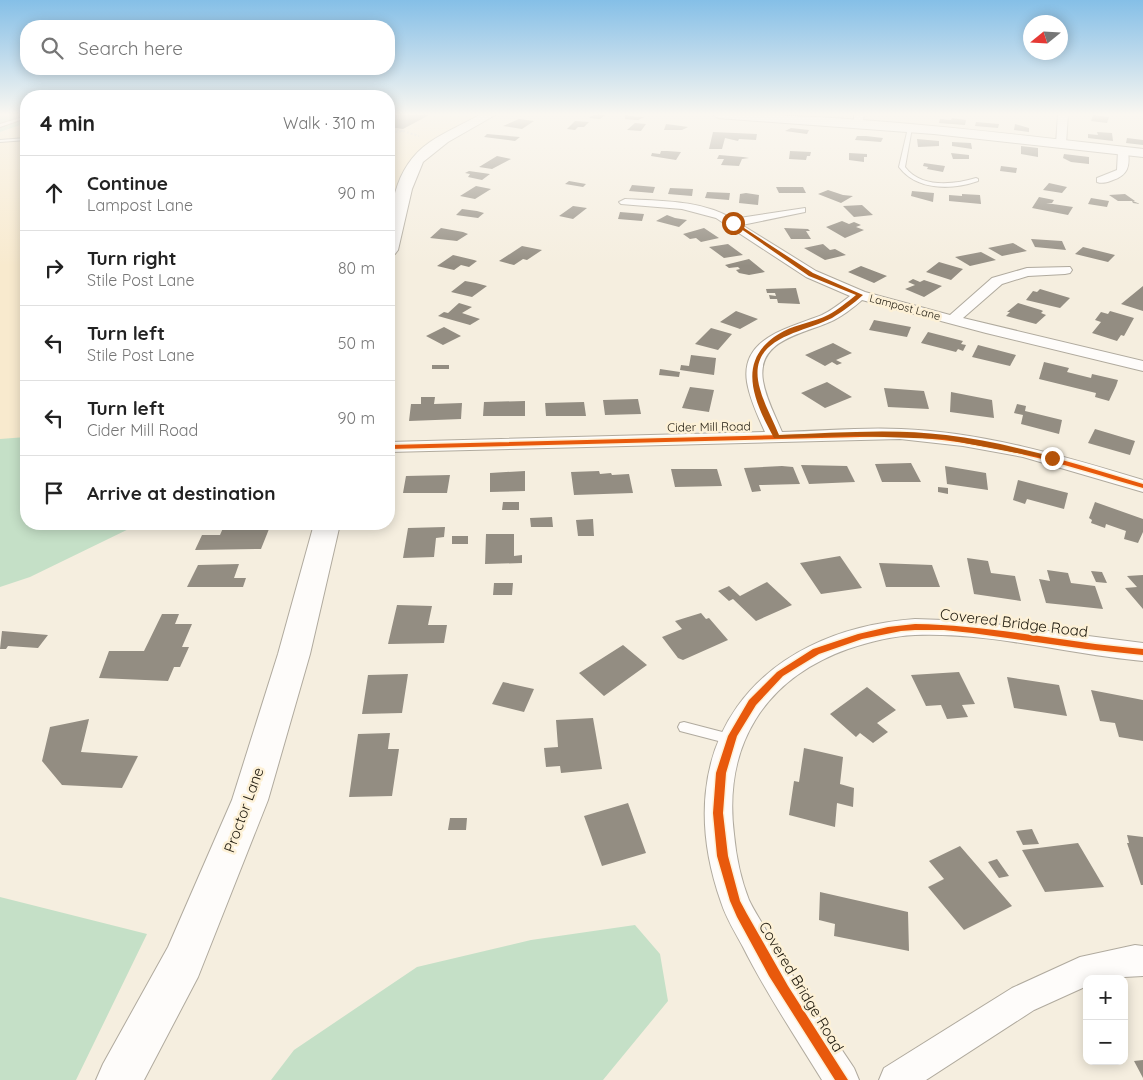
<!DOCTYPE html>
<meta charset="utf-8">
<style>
:root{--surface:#fff;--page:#f6f6f6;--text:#222;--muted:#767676;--line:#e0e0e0}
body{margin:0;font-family:Quicksand,sans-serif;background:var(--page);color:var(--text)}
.controls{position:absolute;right:15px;bottom:15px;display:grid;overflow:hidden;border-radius:10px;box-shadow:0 2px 12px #0003}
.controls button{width:45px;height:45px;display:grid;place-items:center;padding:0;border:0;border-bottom:1px solid var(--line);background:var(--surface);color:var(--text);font:25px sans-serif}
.compass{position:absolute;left:1023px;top:15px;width:45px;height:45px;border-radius:50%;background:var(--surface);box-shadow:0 2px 12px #0003;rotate:252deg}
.stop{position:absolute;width:15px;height:15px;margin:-11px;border:4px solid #b45309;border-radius:50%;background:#fff}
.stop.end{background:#b45309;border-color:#fff;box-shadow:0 1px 5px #0008}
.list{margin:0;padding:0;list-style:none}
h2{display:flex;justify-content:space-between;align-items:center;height:65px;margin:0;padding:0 20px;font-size:21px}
h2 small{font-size:16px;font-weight:400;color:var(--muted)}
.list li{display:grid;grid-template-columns:32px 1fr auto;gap:15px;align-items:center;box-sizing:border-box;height:75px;padding:0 20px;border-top:1px solid var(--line)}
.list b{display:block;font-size:19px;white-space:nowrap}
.list p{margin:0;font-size:16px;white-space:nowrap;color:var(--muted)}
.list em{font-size:16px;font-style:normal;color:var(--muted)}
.icon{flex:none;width:28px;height:28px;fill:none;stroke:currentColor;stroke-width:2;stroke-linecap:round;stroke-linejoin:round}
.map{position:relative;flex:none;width:1143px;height:1080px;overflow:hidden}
.search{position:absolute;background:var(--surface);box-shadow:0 2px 12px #0003;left:20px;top:20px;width:375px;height:55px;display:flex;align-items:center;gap:12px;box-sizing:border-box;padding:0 18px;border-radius:20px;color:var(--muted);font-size:19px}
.panel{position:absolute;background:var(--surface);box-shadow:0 2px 12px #0003;left:20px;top:90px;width:375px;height:440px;border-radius:20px}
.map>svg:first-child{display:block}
</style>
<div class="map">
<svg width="1143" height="1080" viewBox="0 0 1143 1080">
<rect width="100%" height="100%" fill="#f5eedf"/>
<path fill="#f8eace" d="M389,114H486L435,143L406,177L389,244Z
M26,123V524L0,576V132Z"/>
<path fill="#c5e0c7" d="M0,114H26V123L0,132Z
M26,437V524H139L30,577L0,587V439Z
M0,897L147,934L76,1080H0Z
M635,925L660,954L668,1001L603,1080H271L294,1050L417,967L531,940Z"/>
<path fill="#938d82" d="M389,114H431L403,129L389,127Z
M594,114H607L600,119L589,118Z
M625,115L640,117H644L638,120L625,119Z
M1093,115L1109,117L1107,123L1091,121Z
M952,118L966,120L965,125L939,123L940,119L951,120Z
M519,119L534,121L522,129L503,126Z
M575,121L589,122L584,127H578L575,130L567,129Z
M976,122L999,124L998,128L975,126Z
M635,123L646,124L641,131L627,130Z
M666,124L674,125L688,127L682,130H664Z
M1015,124L1029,128V132L1014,130Z
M791,128L809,130L807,134L785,131Z
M713,132L757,134L756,140L739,139L738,141L725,138L722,149H709Z
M1097,132L1112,133L1113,141L1088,138V134L1098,135Z
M487,134L520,137L515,141L484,137Z
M857,136H866L883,138L881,142L855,140Z
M1127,138L1143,140V145L1126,143Z
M917,139L939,141V146L918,147Z
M952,142L971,143L972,149L952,146Z
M1021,146L1038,148V157L1021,154Z
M661,151H667L681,152L676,160L651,156L652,153L660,154Z
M790,151L811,152L810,156H807L806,160L789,159Z
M849,153L867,154V157H864V162L849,160Z
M951,153L969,155V159H953Z
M1064,154L1089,157V164L1071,162L1063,158Z
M719,155L743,157L749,158L742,159L739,166L721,165L724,159H717Z
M497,156L511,159L492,169L479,167Z
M924,163L945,166L943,172L927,169L928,167L923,166Z
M1001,166L1017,168L1016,173L1000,171Z
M469,171L490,174L482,180L468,177L470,174L465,173Z
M569,181L586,184L583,187L565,184Z
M1049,183L1067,187L1062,193L1043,190Z
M632,185L655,187L653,193L629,191Z
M476,186L491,189L475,199L460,196Z
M776,187H803L806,193H779Z
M670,188L693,189L692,196L668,194Z
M828,190L843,195L853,196L841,203L818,194Z
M912,191L934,193L933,202L911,196Z
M707,192L730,193L729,200L705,198Z
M746,193L759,195L758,205L739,203L740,194Z
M962,194L980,195L981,204L949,201V195L962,196Z
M1125,194L1135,201H1133L1140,204L1133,203L1132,201H1118L1109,195Z
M1039,197L1054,200L1052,203H1046L1073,207L1068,215L1032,208Z
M1091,198L1109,201L1107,207L1088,204Z
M862,205L873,215L854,217L843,206Z
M573,206L587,208L573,219L559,216Z
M462,209L477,211L484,213L478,218L456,215Z
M620,212L644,214L642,221L618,219Z
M667,215L675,218L687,220L679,227L656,221Z
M842,221L849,224L854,222L861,225L856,227L864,230L845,238L826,227Z
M441,228L463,232L468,234L457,241L430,238Z
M704,228L719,238L701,242L696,238L690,239L683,234Z
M784,228L808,229L810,231H806L811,239H791Z
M1031,239L1062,241L1066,250L1035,247Z
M1013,243L1027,251L1002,256L988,248Z
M728,244L743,255L724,258L709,247Z
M823,244L830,250L835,249L846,255L825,260L804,248Z
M522,246L542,250L527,260L523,259L514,265L499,261Z
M1083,247L1115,255L1108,262L1075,254Z
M981,252L996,260L970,266L955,257Z
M453,255L474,260L477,261L469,267L461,265L454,270L437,266Z
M749,259L765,272L749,275L739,273L736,270L740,269L738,267L729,268L725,265Z
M939,262L963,269L951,280L926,272Z
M861,266L887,276L874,283L848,272Z
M913,279L920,282L924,280L942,286L924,297L905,289L915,285L908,282Z
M465,281L476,283L487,286L472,297L451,292Z
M1143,286V311L1121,304Z
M796,288L800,304L778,303L777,299H770L769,295L776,296L775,293H767L766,289Z
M1040,289L1070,298L1060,308L1026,300L1033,291L1037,292Z
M459,303L472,307L462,313L480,319L470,325L438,316L444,312L448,313Z
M1018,303L1041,310L1043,311L1041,313L1046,315L1036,324L1006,316L1010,312H1007Z
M736,311L758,319L740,329L720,322Z
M1110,311L1134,318L1124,336L1121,335L1117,341L1092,333L1101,322L1095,320L1101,312L1108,314Z
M874,320L911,327L907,337L869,330Z
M444,327L461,336L443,345L426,336Z
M711,328L732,334L718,350L695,344Z
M928,332L963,341L961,344L966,345L963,351L958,349L956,352L921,343Z
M833,343L852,353L836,360L842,363L837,365L832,362L825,366L805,355Z
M978,345L1016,355L1010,366L972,357Z
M691,355L716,358L714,375L680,370L681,365L689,366Z
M1044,362L1069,368L1067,372L1091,378L1092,374L1118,380L1116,386L1109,401L1095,397L1096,393L1039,379Z
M432,365H449V369H432Z
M660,369L680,372L679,377L659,375Z
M827,382L852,397L825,408L801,393Z
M690,387L714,390L709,412L682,408Z
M884,388L924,391L929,409L888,407Z
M951,392L992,400L994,418L950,412Z
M421,397H435L434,404L462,403L461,419L409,421L411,404H421Z
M638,399L641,414L605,415L603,400Z
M525,401V416H483L484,402Z
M584,402L586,416H546L545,403Z
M1017,404L1026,406L1025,411L1062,420L1059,434L1021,424L1023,415L1014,413Z
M1095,429L1135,441L1130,455L1088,443Z
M911,463L921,482H882L875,464Z
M801,465L847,466L855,482L809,484Z
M782,466L793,467L800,484L759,485L761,491L752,492L744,468Z
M945,466L986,473L988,490L947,484Z
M671,469H717L722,486L675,487Z
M525,471V491L490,492V473Z
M599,471L600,474L611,473L612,475L629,474L633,493L574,495L571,472Z
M450,475L447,493H403L406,476Z
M1018,480L1068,493L1064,509L1027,499L1025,504L1013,500Z
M938,487L948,488V494L938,492Z
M503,502H519V510H502Z
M1095,502L1143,519V532L1138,543L1124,539L1126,531L1106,524L1105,528L1091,523L1092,520L1089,518Z
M552,517L553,527H531L530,518Z
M593,519L594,536H578L576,520Z
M244,524H271L261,549L195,550L202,535H220L223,528H243Z
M445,527L444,537L436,538L434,557L403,558L408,528Z
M486,534H514V556L522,555V563L485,564Z
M452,536H468V544H452Z
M840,556L862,588L821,594L800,563Z
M967,558L988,561L991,573L1015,576L1021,601L974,594Z
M879,563L932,565L940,587H886Z
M239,564L234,578H246L243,587H187L198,565Z
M1047,570L1068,573L1071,583L1095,586L1103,609L1046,603L1039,579L1050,581Z
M1091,571L1102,572L1107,583L1096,582Z
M1143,575V609L1125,588L1137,587L1127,576Z
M767,582L792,605L756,621L733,599L729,601L718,591L729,586L740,596Z
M494,583H513L512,595H493Z
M397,605L432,606L428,625H447L444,643L388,644Z
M701,613L706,619L709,618L728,640L683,660L678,658L662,637L682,629L675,621Z
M162,614H179L175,624H192L182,647H189L180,667H174L168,681L99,678L109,651H144Z
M2,631L48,635L38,648L8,646L6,649H0Z
M623,645L647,665L604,696L579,673Z
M959,672L975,704L962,705L968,717L947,719L941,705L926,706L911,675Z
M408,674L402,713L362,714L368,675Z
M1007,677L1059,685L1067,716L1014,708Z
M503,682L534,689L524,712L492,704Z
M867,687L896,710L877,723L888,732L873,743L860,733L856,737L830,714Z
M1091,690L1143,700V741L1119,737L1115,723L1100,721Z
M593,718L602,769L561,773L560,766L546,767L544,748L558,747L556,720Z
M89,719L81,752L138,756L122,788L62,785L42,761L50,727Z
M390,733L388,749H399L392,796L349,797L358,734Z
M804,748L843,757L840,784L854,788L853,807L837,803L835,827L789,815L794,781L799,782Z
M628,803L646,853L602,866L584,816Z
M450,818H467L466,830H448Z
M1032,829L1039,844L1023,845L1016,831Z
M1127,835L1143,837V885H1141L1127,843H1129Z
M1078,843L1104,887L1045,892L1022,850Z
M960,846L1012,906L964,930L928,887L944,879L929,861Z
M997,859L1009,876L999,878L988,862Z
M820,892L908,912L909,951L834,936L835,924L819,920Z
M1143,1060V1078L1134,1061Z"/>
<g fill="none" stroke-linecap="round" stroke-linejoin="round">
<defs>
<path id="lane" d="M26,116V118L0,127V124Z
M910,127L912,128L905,167C921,188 953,185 976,178L978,179V181C952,190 917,191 899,167L908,128Z
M26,138V140L0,142V140Z
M684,722L730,734L734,735L736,739L734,743L730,744L680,731L678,727L680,723Z"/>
<path id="street" d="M854,114H864L862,126L854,124Z
M1058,114H1068L1066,144L1061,147L1056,144Z
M1123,148L1128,151C1130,166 1128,175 1113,180C1108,182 1103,184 1097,182V178L1117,170L1118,151Z
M625,199C660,201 702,200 733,219L805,208V212L742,225L816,271L865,292L950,315L992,278L1027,268L1070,267L1072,270L1070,273L1065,274L1028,276L1002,284L963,318L1143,361V371L986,333L862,300C854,307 844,315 834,320C806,334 756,338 763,381C766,399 775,415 782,432C822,431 862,427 901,429C983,432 1064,456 1143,480V492L1023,457L963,446L900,439L389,452V442L765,432C758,416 750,400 747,382C740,337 790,328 822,315C832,310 841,303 850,296L806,277L716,218L682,209L621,204L619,202Z
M915,619L972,621L1143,643V661C1067,654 991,632 915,635C892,636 869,642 848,649C764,679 723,746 734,834C736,856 741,880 749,900C754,911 762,922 767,932C793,979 824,1023 854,1068L859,1080H822C795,1036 766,993 743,947C735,932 726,918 721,902C666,746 755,631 915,619Z
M1135,945L1143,946V976L1087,979V986L1034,1010L926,1080H879L884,1068L1012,988L1080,957Z"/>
<path id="secondary" d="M481,114H497L448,142L423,162L412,189L398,250L395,254L389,255C389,213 392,168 430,142C446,131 464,124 481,114Z
M712,114C856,114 1000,133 1143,149V157L934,134L718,118Z
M314,524H340L310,654L268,800L198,977L144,1080H96L103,1064L168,947L232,800L278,654Z"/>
</defs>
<use href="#lane" stroke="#b0aa9e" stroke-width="2"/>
<use href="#street" stroke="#b0aa9e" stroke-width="2"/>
<use href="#secondary" stroke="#b0aa9e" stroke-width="2"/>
<path stroke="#dddbd6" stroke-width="2" stroke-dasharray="2 2" stroke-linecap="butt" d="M389,128L403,131L389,133
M403,131L419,136"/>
<use href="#lane" fill="#fefcfa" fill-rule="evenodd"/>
<use href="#street" fill="#fefcfa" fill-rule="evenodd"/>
<use href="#secondary" fill="#fefcfa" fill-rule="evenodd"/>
<defs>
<path id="cycleway" d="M900,432C932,435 964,438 995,444C1045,454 1094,469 1143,484V488C1104,477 1065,464 1025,455C984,445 942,439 900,436L389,449V445Z
M915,624C992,625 1067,643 1143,649V655L1086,649L972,633L944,630H915L901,631L862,639L819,654L783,676L756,705L737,736L726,773L723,813L728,856L740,901L747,914L788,986L848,1080H835L769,976L737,917L730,901L717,856L713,813L716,773L728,736L749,700L777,672L813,649L858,634L888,627Z"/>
</defs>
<use href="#cycleway" stroke="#fdf1d7" stroke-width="3"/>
<use href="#cycleway" fill="#e8590c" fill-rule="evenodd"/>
</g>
<linearGradient id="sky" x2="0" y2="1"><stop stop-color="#85bfe7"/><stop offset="0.43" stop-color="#faf7f1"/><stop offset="1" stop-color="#faf7f1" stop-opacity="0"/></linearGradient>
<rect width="1143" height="266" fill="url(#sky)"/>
<path fill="#b45309" d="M731,222H735L813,273L863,295C854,303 842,312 832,318C801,334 745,337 760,389C764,404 773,420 779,435C833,433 892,428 946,435C983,439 1018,448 1054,457V460L944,439L854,436L774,438C752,398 735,357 784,331C798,324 814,322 828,315C838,310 847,302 856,295L809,276Z"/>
<g text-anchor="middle" stroke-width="5" stroke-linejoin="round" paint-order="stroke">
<g font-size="11" fill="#1d180c" stroke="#fdf1d7">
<text transform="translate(905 307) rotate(15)" y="4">Lampost Lane</text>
</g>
<g font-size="12" fill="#1d180c" stroke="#fdf1d7">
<text transform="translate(709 427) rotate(-1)" y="4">Cider Mill Road</text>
</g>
<g font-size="15" fill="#1d180c" stroke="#fdf1d7">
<text transform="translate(1014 623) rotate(7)" y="5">Covered Bridge Road</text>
<text transform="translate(244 810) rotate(-70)" y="5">Proctor Lane</text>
<text transform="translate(801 987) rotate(59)" y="5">Covered Bridge Road</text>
</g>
</g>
</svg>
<div class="controls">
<button>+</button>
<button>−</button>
</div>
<svg class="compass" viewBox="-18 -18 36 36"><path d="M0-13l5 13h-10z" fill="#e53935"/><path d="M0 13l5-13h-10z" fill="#767676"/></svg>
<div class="stop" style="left:733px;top:223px"></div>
<div class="stop end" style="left:1052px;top:458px"></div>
<div class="search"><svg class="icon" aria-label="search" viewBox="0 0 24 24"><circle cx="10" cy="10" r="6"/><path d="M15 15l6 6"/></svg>Search here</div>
<section class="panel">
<h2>4 min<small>Walk · 310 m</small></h2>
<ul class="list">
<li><svg class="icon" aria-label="ahead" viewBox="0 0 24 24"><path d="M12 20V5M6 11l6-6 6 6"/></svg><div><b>Continue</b><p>Lampost Lane</p></div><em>90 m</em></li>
<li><svg class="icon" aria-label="right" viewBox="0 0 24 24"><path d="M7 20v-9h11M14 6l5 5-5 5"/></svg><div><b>Turn right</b><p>Stile Post Lane</p></div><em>80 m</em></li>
<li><svg class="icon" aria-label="left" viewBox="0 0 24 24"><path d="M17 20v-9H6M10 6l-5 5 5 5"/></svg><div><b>Turn left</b><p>Stile Post Lane</p></div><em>50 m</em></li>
<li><svg class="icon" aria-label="left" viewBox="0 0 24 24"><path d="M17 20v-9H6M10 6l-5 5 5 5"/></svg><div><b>Turn left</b><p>Cider Mill Road</p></div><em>90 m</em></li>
<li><svg class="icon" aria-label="arrive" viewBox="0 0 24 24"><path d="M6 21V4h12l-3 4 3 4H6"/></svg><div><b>Arrive at destination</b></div></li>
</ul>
</section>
</div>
